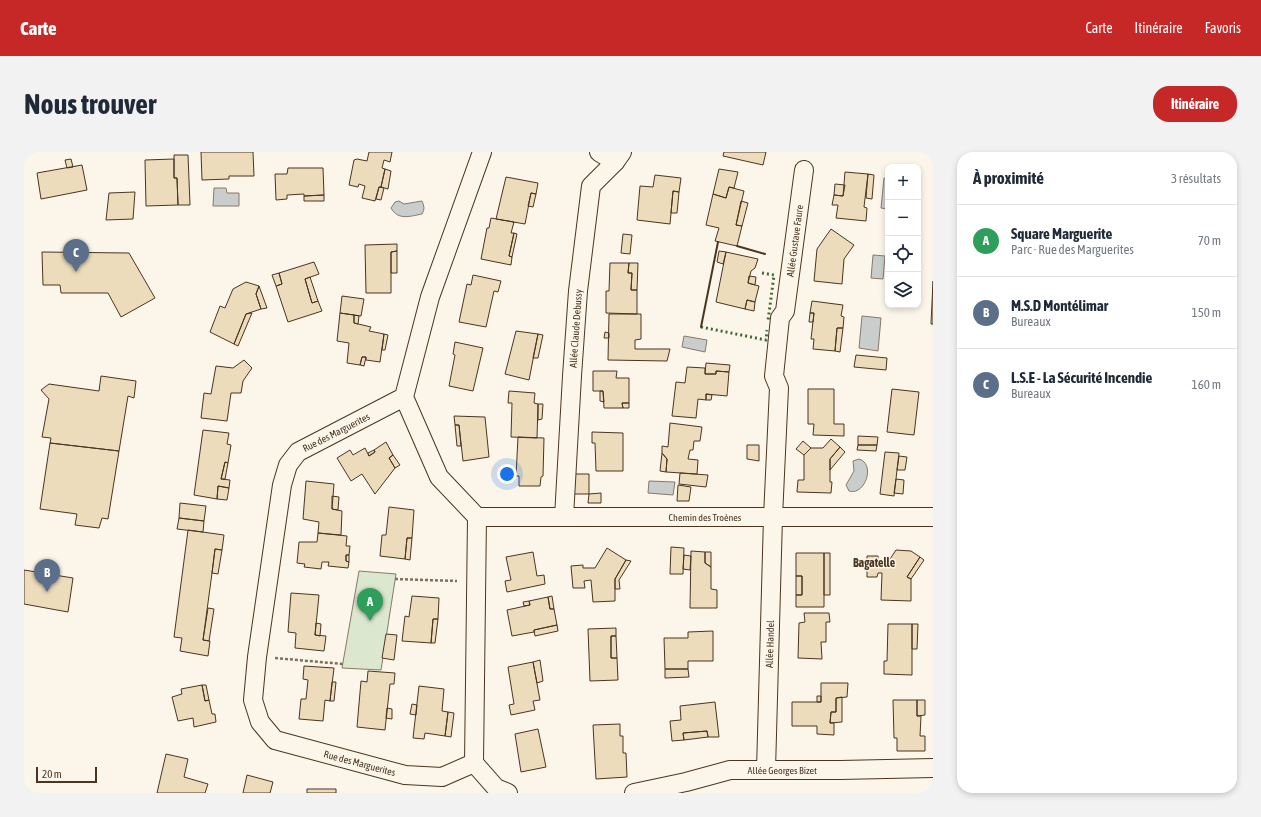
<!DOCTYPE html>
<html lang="fr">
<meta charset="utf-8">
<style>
:root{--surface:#fff;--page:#f2f2f3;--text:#1f2937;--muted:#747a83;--line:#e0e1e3;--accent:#c62828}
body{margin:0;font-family:"Asap Condensed",sans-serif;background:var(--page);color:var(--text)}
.controls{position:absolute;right:12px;top:12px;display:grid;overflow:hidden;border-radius:8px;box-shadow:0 2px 6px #0003}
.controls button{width:36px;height:36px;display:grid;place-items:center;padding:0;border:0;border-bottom:1px solid var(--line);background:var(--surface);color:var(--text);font:20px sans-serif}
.scale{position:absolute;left:12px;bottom:10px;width:61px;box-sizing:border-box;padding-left:4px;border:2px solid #4a3520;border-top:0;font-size:11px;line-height:14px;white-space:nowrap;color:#4a3520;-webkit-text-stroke:3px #fbf6e9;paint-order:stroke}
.you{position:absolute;left:483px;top:322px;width:14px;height:14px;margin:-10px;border:3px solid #fff;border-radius:50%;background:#1a73e8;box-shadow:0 0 0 6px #1a73e833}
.badge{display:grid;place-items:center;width:26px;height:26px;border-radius:50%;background:var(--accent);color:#fff;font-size:13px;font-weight:700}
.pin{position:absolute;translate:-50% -33px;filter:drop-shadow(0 1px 2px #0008)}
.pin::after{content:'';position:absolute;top:21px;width:14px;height:12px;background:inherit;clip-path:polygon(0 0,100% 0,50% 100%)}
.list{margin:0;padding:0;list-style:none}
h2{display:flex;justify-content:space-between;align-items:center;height:52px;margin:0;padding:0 16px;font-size:17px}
h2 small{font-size:13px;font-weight:400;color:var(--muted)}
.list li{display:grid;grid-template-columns:26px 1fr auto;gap:12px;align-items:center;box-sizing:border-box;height:72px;padding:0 16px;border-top:1px solid var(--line)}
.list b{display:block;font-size:15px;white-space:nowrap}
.list p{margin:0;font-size:13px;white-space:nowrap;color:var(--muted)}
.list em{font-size:13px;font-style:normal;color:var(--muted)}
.icon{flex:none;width:22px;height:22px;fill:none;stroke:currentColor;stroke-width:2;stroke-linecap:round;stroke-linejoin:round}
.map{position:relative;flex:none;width:909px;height:641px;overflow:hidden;border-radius:16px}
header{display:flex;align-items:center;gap:24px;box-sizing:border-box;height:56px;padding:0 20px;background:var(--accent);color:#fff}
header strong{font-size:19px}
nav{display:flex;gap:22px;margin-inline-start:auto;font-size:14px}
.intro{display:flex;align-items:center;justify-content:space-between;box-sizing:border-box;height:96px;padding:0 24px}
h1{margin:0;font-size:28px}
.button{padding:10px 18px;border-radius:16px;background:var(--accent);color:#fff;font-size:14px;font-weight:700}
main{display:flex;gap:24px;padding:0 24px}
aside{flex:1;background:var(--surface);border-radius:16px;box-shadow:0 2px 6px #0003}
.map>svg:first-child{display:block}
</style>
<header>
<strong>Carte</strong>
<nav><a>Carte</a><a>Itinéraire</a><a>Favoris</a></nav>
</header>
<div class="intro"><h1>Nous trouver</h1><a class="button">Itinéraire</a></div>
<main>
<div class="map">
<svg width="909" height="641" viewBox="0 0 909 641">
<rect width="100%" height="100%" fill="#fbf6e9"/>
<path fill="#dce7d0" stroke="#887966" d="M335,419L372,422L357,518L318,516Z"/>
<path fill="#c9cecd" stroke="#887966" d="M860,26L864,27V57L857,56Z
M190,36H202L203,41H215V54H189Z
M375,49L380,52L398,49C400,54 401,57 398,62C387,64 374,69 367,56L371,50Z
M849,103L861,104L859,127L847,126Z
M838,164L857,166L854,199L835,196Z
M660,184L683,188L681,200L658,195Z
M835,307C852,312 841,344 825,339L822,333L830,319L829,309Z
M625,329L651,330L649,343L624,341Z"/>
<path fill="#ecdcbc" stroke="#4a3520" d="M177,0H229L230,24H205V27L178,28Z
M345,0H368L366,10L360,8L358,16L361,17L357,35H355L351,49L338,46L341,34L335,32L334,35L325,33L330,8L333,7L343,9Z
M700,0H742L739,13L699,4Z
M150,3H164L166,53H154L153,26H150Z
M47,7L49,15L43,16L41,8Z
M150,7V26H153L154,53L122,54L121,8Z
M58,13L63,38L17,47L13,21Z
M264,16H299L300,43L280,44V42L263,43V47L252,48L251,22H263Z
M361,17L367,19L364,37L357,35Z
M695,17L714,20L710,36L705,35L702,46L689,42Z
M821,20L844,22L840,55L843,56L842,69L812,66L814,53H808L810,43L819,44Z
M844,22L850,23L848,47L842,46Z
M631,23L657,26L655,40L649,39L646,72L613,68L616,34L629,35Z
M482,25L514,31L512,42L507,41L501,72L472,67Z
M811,32L821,33L819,44L810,43Z
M355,35L360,36L357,48L352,47Z
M705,35L720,39L712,73L718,74L713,94L691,89L695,76L682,73L689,42L702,46Z
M649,39L655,40L653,61H647Z
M111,40L109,67L82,68L85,41Z
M507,41L512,42L509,55L504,54Z
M300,43V49H280V44Z
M717,49L724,51L718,74L712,73Z
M467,66L490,70L487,81H490L485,104L488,105L487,113L457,107L463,76H465Z
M807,77L830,93L820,107L818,132L790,129L793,97Z
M490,81L493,82L488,105L485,104Z
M599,82L608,83L606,102L597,101Z
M373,92V99L367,100V141H342L341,93Z
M373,99V121H367V100Z
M695,99L702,100L699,112L693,110Z
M18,100L105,101L131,146L97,165L84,141H37L36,133H19Z
M702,100L734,107L731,116L727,119L724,131L735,134L731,150L723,148L721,157L692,150Z
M290,110L295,122L281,127L288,151L294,149L298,159L264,170L252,134L258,132L255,121Z
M586,111H605L604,121H608L607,138H613V162L582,161V139H585Z
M605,111H614L613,138H607L608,121H604Z
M255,121L258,132L252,134L248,123Z
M449,123L477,129L474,140L470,139L462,175L435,170L443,132L447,133Z
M725,124L732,125L731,133L724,131Z
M286,125L294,149L288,151L281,127Z
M909,129V172H907Z
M222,130L235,134L232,142L237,157L222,162L210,192L186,180L196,154L201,156L209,137Z
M235,134L243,156L237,157L232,142Z
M318,144L340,147L337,164L316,161Z
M723,148L731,150L730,159L721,157Z
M788,149L819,153L817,164L820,165L819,176H813L811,199L789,197L790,187H787L790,161H786Z
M228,161L214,194L210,192L222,162Z
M316,161L330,163V171L347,175L345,179L360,182L356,210L342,208V205H338L336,213L323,211L325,191L313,189Z
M786,161H790L789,170H785Z
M585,162H617V187L611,188V197H646L643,209L584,208Z
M330,163L335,164L334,172L330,171Z
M813,176H819L816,200L811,199Z
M492,179L514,182L505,228L481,222Z
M581,180L585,181V186H580Z
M360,182L364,183L361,198H358Z
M514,182L519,183L514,206H509Z
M431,190L459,196L449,239L425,234L431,203L429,202Z
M832,203L863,206L862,218L830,215Z
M338,205H342L340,214L336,213Z
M220,208L228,216L219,229L217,241H207L203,269L177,266L180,241L187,242L192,214L209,216Z
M682,211L706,213L705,220L692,219V222H681Z
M663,215L681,216V222H692V219L705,220L703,244L682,242V248L674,247L672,266L648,264L652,230L661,231Z
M569,219H593L592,226H605V251H598L599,256H580L579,239H569Z
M77,224L112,229L110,246L104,244L95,299L26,291L27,286L18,285L25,247L17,238L25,232L75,239Z
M784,237H810V272H820V284L789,283L790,272H784Z
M868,237L895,240L890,283L863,280Z
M485,239L511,241L510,251L514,252L513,286L487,285L488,251H484Z
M576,239H579L580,250L576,249Z
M682,242L688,243L687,248H682Z
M598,251H605V256H599Z
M514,252H519L518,267L514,268Z
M430,264L461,265L465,305L439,309L435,273H431Z
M646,271L678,275L676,289H670L669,298H666L664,307L674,308L673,322L642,320L643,307L638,301V294L644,295Z
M431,273H435L437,294H433Z
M179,278L205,281L203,292L207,293L204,311L201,310L197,327L206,328L205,336L194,334L193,347L170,343Z
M568,280L599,281V319H572L571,291H568Z
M834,284L854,285L853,293H834Z
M494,285L520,286L519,324L517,325L516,334H495V324H492Z
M807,287L816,295L806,307V330H808L807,341L773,340L774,328H780V303L787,296H799Z
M779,289L787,296L780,303L772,297Z
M362,290L369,303L365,306L371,316L351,342L338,322L327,329L313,306L326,298L329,303L341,296L345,304L351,300L350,298Z
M26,291L95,299L84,367L78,366L75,376L51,373L53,362L16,357Z
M723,293H735V309L723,307Z
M834,293H853L852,299L833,298Z
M816,295L821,300L806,318V307Z
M350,298L351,300L345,304L344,301Z
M861,300L875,301L870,344L856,342Z
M638,301L643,307L642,320L636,319Z
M369,303L376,313L371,316L365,306Z
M875,304L883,305L881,318H873Z
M201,310L204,311L201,327H197Z
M656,321L684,323L682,335L655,332Z
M549,322H565V342H549Z
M872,327L880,328L879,342L870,341Z
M282,329L310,332L308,357L318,359L317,383L294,381L295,370L279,367Z
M654,333L667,335L665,349H653Z
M194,334L205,336L203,348L193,347Z
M577,341V351H564L565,342Z
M308,344L315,345L314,358L308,357Z
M156,351L182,354L180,369L155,366Z
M365,355L390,358L388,386H383L381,407L356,404L358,383H362Z
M155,366L180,369L179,380L153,377Z
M164,378L200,383L198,398L191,397L188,421L179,488L186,489L184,504L156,499L158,486L150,485Z
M294,381L323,384L322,394H326L325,403H322V409L325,410L324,416L304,414L305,410H298L297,417L280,415L281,412L273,411L275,390H293Z
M383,386H388L386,408L381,407Z
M647,395L660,396L659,422H646Z
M583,396L602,408L591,427V449L569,450L567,428L560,429L561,436H549L547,414L559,413V416H571Z
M191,397L198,398L194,422L188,421Z
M872,398L887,399L896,405L883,425L887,427V449L857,448L858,421H854L853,425H843V404H854V409L864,410Z
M667,399L681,400V411L687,415V437L693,438V456H666Z
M509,400L513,424L520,423L521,432L483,440L481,429L487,428L482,405Z
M681,400H687V415L681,411Z
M772,401H800V455H772V443H778V424H772Z
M800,401H806V443H800Z
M322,403H325V410L322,409Z
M660,403L667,404L666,418L659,417Z
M896,405L900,408L887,427L883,425Z
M602,408L607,409L595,428L596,437H591V427Z
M0,418L49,426L44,460L0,452Z
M772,424H778V443H772Z
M267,441L295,443L291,483L302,484L300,499L271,496L272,481L264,480Z
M388,444L415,446L414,467H409L407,491L378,489L381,464L385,465Z
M528,444L530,457H526L524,445Z
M524,445L526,457H530L533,473L510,478V480L488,484L483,458L506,453L505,449Z
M505,449L506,453L500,454L499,450Z
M184,456L190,457L185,489L179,488Z
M780,461H805L806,470H802V490H797L798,507L774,506L775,471L781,470Z
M409,467H414L411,491H407Z
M292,471L297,472L296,484L291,483Z
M864,472H888V523L860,522V509H863Z
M888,472H894L893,497H888Z
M533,473L534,479L511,484L510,478Z
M592,476V484H587V506H593L594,528L566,529L564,477Z
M689,479V509H664V517H641L640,486H664V480Z
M362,482L373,483L370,508L358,506Z
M587,484H592L593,506H587Z
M516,508L519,529L513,531L509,510Z
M509,510L516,548L509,549L511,558L487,563L485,553L490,552L484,515Z
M280,514L310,516L306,549L301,548L299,569L275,567L277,547H282L284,528L279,527Z
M641,517H664L665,525L641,526Z
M344,519L371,521L370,532H366L361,578L333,575L337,529L343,530Z
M308,530H312L310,549H306Z
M797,531H824L823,545L812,546V560H807L806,571H810V583L793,582V574H768V550H797Z
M178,533H182L185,548L181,549Z
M178,533L181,549L185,548L188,562H191L192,570L170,575L169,566L154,569L148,545L158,542L157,537Z
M395,534L420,537L418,559L424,560L421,584L401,581L400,587L389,586Z
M793,544H797V550H793Z
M818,545V570L806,571L807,560H812V546Z
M869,548H893V564H897L896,584H901V599H873V586H870Z
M893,548H901V563L893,564Z
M691,550L695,585H684L683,579L659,581L660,588L648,589L646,569L657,568L656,554Z
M388,552L393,553L392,563L386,562Z
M363,556L368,557V567L362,566Z
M424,560L430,561L427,585L421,584Z
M596,572V584H599V601H602L603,625L572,627L569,573Z
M514,577L522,615L497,620L491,582Z
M683,579L684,585L660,588L659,581Z
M142,602L164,607L160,625L184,632L181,641H133Z
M223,623L249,630L246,641H219Z
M283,637H312V641H283Z"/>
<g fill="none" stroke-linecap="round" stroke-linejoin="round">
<defs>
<g id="street">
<path d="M575,0L591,10"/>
<path id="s1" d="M380,245L274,300L264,313L258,333L233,505L229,548L236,570L251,588L381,623L418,625L450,611L453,365L415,325L380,245L406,145L458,0"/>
<path id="s2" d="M453,365H909"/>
<path id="s3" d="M540,365L548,224L554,139L567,34L591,10L598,0"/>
<path d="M450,611L472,636L484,641"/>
<path id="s4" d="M742,618L749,365L755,236L750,224L756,166L761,159L780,18"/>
<path id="s5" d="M610,641L662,630L706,618H816L909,616"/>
</g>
</defs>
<use href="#street" stroke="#4a3520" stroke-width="20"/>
<path stroke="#7f6f5c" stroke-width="2.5" stroke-dasharray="3 2" stroke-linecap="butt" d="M371,427L433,429
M251,506L319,512"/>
<use href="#street" stroke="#fbf6e9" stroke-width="18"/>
<path stroke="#436837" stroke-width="3" stroke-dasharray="2 3" stroke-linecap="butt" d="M738,121L750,123L744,169
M677,175L742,188L743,178"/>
<path stroke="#4a3520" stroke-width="2" d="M713,94L741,102
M677,175L694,90"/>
</g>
<g text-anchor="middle" stroke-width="3" stroke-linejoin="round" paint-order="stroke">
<g font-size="10" fill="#4a3520" stroke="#fbf6e9">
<text dy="4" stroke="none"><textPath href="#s4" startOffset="533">Allée Gustave Faure</textPath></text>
<text dy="4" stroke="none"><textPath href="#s3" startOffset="189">Allée Claude Debussy</textPath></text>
<text transform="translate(312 280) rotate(-27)" y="4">Rue des Marguerites</text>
<text dy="4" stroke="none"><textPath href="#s2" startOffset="228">Chemin des Troènes</textPath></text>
<text dy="4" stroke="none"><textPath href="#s4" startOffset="126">Allée Handel</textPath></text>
<text dy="4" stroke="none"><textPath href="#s1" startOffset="508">Rue des Marguerites</textPath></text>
<text dy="4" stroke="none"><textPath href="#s5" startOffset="151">Allée Georges Bizet</textPath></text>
</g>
<g font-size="12" font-weight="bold" fill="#4a3520" stroke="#fbf6e9">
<text x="850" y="415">Bagatelle</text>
</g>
</g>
</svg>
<div class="controls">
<button>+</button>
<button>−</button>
<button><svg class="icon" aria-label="locate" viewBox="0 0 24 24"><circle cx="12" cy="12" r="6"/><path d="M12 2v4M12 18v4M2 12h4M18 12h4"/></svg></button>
<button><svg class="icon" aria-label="layers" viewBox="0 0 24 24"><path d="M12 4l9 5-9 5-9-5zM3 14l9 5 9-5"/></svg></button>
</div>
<div class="scale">20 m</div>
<div class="you"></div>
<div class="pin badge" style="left:346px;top:469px;background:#2e9e5b">A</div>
<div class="pin badge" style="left:23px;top:440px;background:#5c6f8a">B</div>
<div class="pin badge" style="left:52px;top:120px;background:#5c6f8a">C</div>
</div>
<aside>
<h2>À proximité<small>3 résultats</small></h2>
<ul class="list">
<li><span class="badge" style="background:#2e9e5b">A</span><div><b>Square Marguerite</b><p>Parc · Rue des Marguerites</p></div><em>70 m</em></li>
<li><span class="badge" style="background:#5c6f8a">B</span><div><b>M.S.D Montélimar</b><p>Bureaux</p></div><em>150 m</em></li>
<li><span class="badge" style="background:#5c6f8a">C</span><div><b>L.S.E - La Sécurité Incendie</b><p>Bureaux</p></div><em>160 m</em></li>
</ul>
</aside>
</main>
